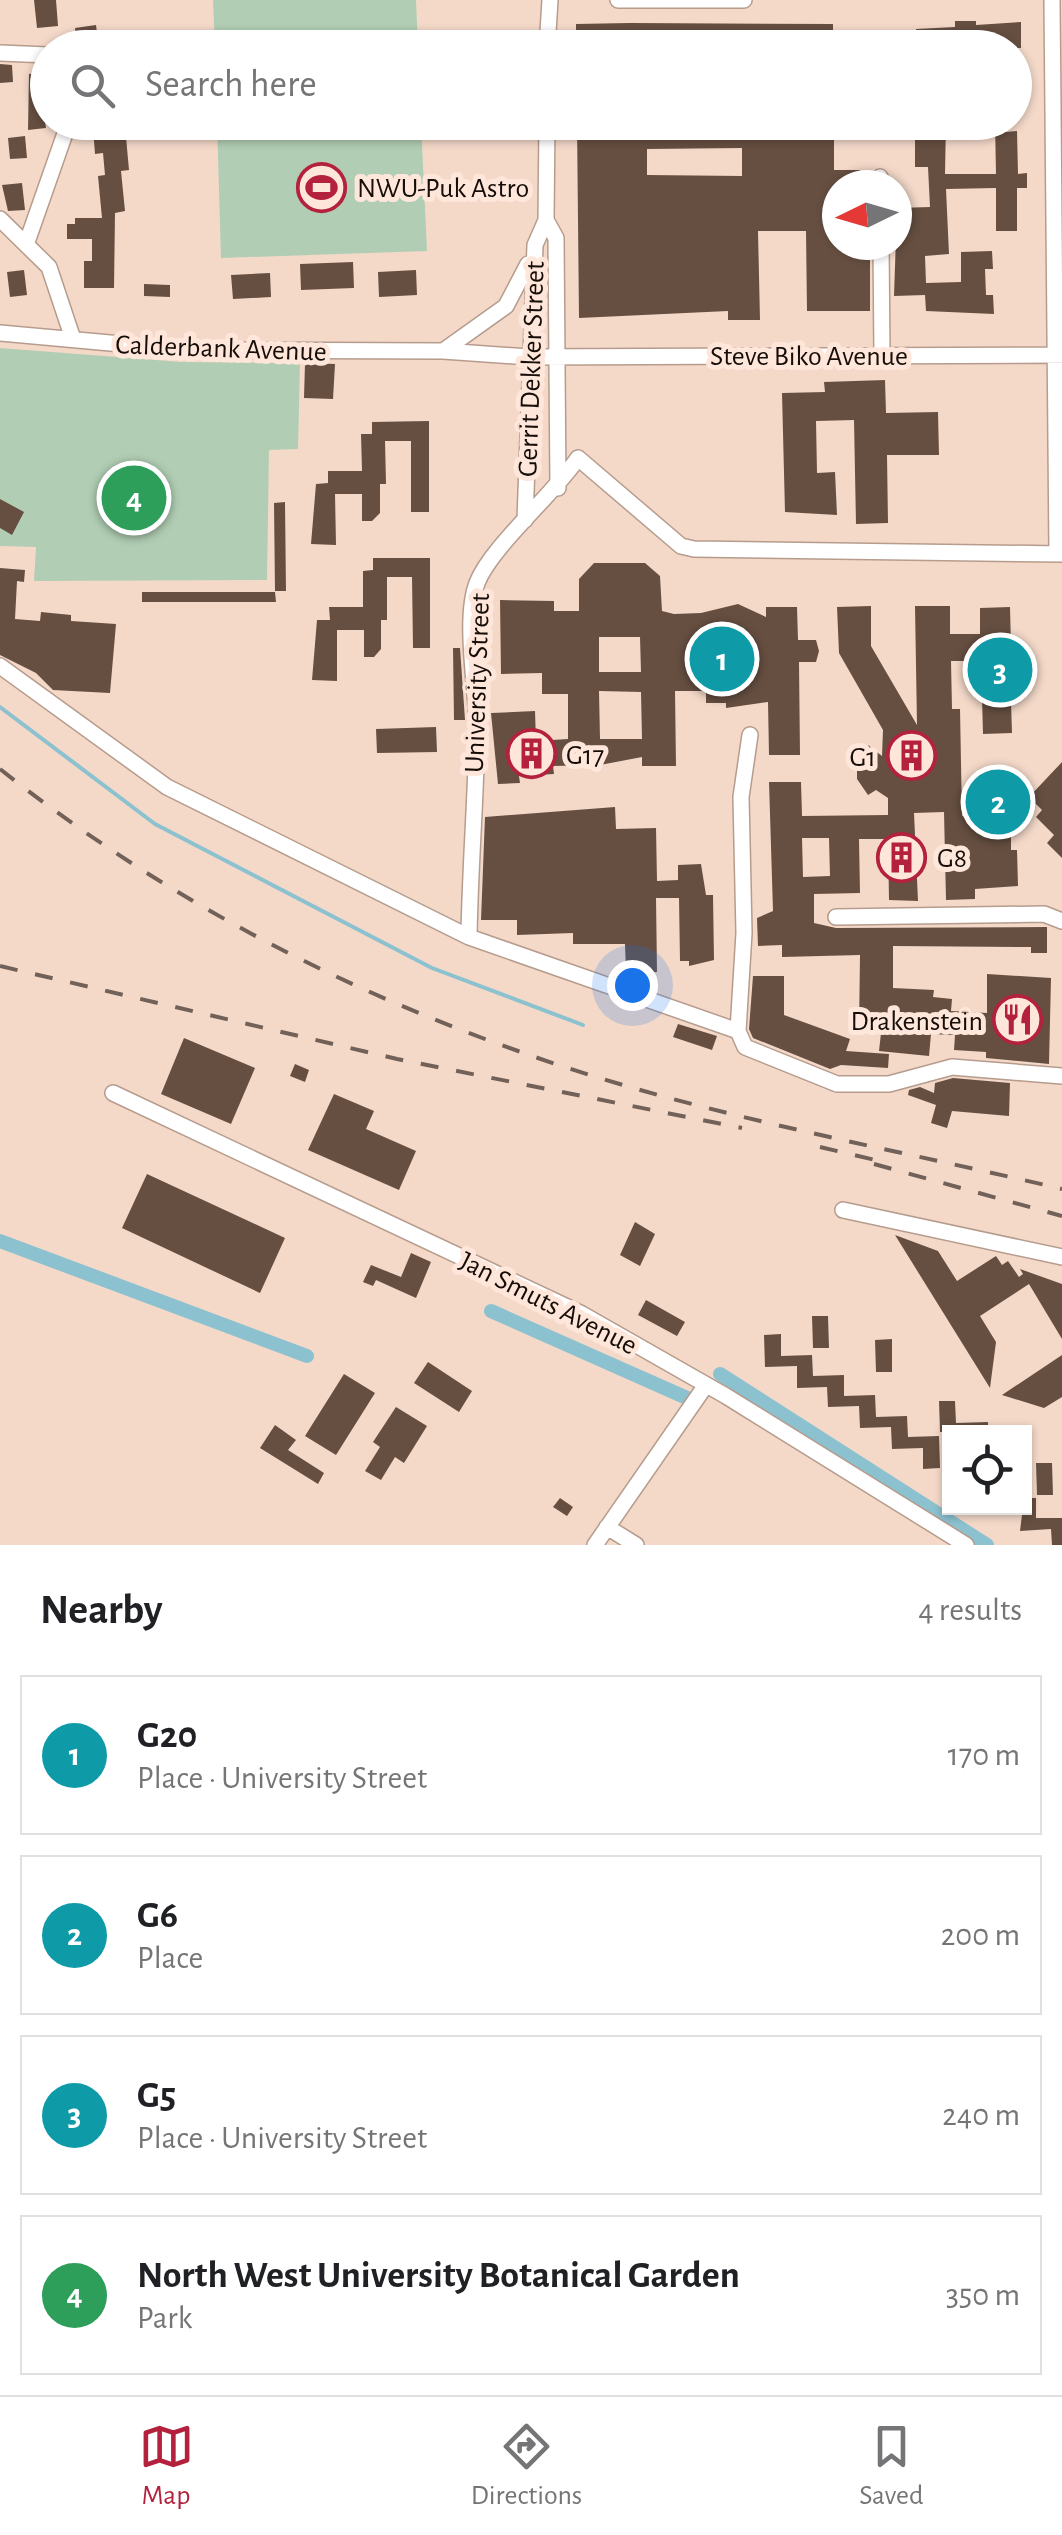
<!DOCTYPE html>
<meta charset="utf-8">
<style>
:root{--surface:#fff;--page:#f2f2f2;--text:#202124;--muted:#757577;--line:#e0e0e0;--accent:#b3213c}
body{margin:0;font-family:"Alegreya Sans",sans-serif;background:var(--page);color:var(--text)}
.controls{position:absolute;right:30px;bottom:30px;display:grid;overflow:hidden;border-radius:0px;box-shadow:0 2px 8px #0004}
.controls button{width:90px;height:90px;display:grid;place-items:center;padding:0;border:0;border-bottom:2px solid var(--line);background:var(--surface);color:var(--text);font:50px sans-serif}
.compass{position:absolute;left:822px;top:170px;width:90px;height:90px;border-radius:50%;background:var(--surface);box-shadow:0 2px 8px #0004;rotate:265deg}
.you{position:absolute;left:632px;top:985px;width:35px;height:35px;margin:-25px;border:8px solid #fff;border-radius:50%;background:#1a73e8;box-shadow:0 0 0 15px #1a73e833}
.badge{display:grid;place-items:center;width:65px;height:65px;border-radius:50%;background:var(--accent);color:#fff;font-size:32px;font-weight:700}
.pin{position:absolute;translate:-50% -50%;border:5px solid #fff;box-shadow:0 2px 10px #0006}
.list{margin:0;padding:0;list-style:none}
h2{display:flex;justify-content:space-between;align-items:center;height:130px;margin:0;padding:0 40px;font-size:42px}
h2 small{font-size:32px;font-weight:400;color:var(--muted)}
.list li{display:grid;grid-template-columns:65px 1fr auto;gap:30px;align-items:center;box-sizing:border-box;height:160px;margin:0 20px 20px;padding:0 20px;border:2px solid var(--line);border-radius:0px}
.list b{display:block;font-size:38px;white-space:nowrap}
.list p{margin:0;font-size:32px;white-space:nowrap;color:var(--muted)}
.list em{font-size:32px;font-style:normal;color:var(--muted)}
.icon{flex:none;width:55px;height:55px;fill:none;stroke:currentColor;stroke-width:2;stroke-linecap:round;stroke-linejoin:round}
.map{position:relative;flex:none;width:1062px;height:1545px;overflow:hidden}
.search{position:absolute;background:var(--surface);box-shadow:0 2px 8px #0004;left:30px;right:30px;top:30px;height:110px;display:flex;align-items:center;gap:25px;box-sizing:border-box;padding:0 35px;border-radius:55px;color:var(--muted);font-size:38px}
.sheet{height:850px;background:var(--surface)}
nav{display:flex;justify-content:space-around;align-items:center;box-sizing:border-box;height:140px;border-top:2px solid var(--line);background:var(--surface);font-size:28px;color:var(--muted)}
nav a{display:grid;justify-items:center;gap:5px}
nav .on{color:var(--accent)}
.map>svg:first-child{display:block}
</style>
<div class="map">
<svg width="1062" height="1545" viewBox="0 0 1062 1545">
<rect width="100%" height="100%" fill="#f4d9c9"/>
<path fill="#b1ceb4" d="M213,0H416L418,47H215Z
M217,123H421L427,251L221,258Z
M0,348L182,362L300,363L298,449L269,450L267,580L34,581L36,547L0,546Z"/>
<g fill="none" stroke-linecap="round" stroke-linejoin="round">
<path stroke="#8cc1d0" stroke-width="4" d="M0,707L155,824L432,968L583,1025"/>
<path stroke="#8cc1d0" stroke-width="14" d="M0,1241L307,1356
M491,1311L687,1398
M720,1374L987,1545"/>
</g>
<path fill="#664f41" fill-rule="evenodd" d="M34,0H56L58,26L37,28Z
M955,21H976V25L1021,22V48H916V29L955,27Z
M630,23L833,24V48H576V24Z
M96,25L99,48H77L75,28Z
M0,64L12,65L13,82L0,83Z
M46,72L48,93H41L46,128L28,130L29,74Z
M577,122H834V170H860L861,185H835L836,245H870V311H807L806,231H758L760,320H728V311L579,318ZM742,148V176L647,175V149Z
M900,122H946L945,174H996L995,122H1006V132L1017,131L1018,174L1027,173V188H1017V231H996V188L946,189L949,254L925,256L926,283L961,282V252L992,251L993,269H985L986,295H993L994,314L926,311L925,295L894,296L897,208L930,207L928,167H915V134H900Z
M125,126L129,170L121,171L125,211L115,213L114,288H84V261H92V239H67V224H75V218H102L98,176L105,175L103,153L95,154L93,128Z
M25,136L27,158L10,159L8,138Z
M22,183L25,210L8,211L2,185Z
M353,262L354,288L301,290L300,264Z
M24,270L27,295L10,297L7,272Z
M416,270L417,295L379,297L378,272Z
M270,273L271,297L233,299L231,275Z
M144,284L170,285V297L144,296Z
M305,363L335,364L333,399L304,398Z
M885,380L886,413L938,412L939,455H887L888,523L856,524L854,420L816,421L817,473L835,472L837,515L785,512L782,393L825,392L824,382Z
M429,421V512H411V441H385L386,484H380V513L372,521H362V494H335L336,545L311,544L316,484L328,483V471H362L361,434H372V422Z
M0,499L24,512L12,535L0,528Z
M285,502L286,591H275L274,503Z
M373,558H430V648H413L412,577H387V620H381V649L374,657H364V630H337V681L312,680L317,620H330L329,607H363V571L373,570Z
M594,563H645L660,576L662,611L674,614L701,613L738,604L766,617V607H797L798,640H816L819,651L816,662H799L800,755H769L768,702L726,708V703H706V691H675L676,766H642V757L600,765L553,766L554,774L519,776L520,783L498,784L491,713L535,711L536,741L568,739V694H542V673L501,674L500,600L554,601V611H579V579ZM599,637H640L641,672H599ZM599,691L641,692L642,739H600Z
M0,568L25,570L24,582L17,581L15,619L40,621L41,612L71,615V621L116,624L110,693L53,690L36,673L0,655Z
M142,592H275L276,602H142Z
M871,606V646L917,725L915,606H950V634H980V608L1010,607L1011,646L1025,645L1026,670L1010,671L1012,733L983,734L981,661H951L952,709H960L962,816L985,815V772H1011V850H1017L1018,886L975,889V899L946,900L944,812L914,813L918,901L889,900L888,839H859L860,893L814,894V923L836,928L1047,927V953H1031V947L893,946V988L934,990L933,997L952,999L951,1011L987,1013V974L1051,978L1049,1064L986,1058V1052L954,1050L955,1035L931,1034L929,1056L879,1051L881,1033L859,1031L860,955L782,957V945L758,946L757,918L773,911L769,782H801L802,816L888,815V798L876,790L868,795L857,779V762L868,745L882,756L883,730L839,653L837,607ZM802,838H829L830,876L803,877Z
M453,648H460L465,720H454Z
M436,727L437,752L377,753L376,729Z
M1062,762V858L1047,843L1054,835L1036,817L1042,810L1029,797Z
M615,807L616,829L656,828L657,881L678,880V865L701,864L706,895H713L714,960L689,966V961H680L679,898H656L657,972L626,973L625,944H573V933L517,935V920H481L485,817Z
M753,976H784V1015L850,1039L846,1051L889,1054L888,1068L841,1065L830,1069L753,1038L749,1029Z
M678,1024L717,1036L712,1050L673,1037Z
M184,1038L255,1068L231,1124L161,1094Z
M295,1064L309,1070L305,1082L290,1076Z
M953,1078L1010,1083L1009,1116L952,1111L947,1128L931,1123L936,1105L908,1095L909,1090L920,1087L934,1093L935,1083Z
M334,1094L374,1111L366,1129L416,1151L399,1190L308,1150Z
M147,1174L285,1238L260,1293L122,1228Z
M635,1222L655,1234L640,1266L620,1255Z
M895,1235L938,1251L957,1281L996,1256L1002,1265L1008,1261L1019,1277L1023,1274L1020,1269L1062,1284V1339L1029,1284L980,1316L996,1342L990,1388Z
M411,1253L431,1262L416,1298L376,1280L373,1286L363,1282L371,1265L401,1277Z
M646,1300L685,1322L677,1336L638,1315Z
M812,1316H828L829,1348H813Z
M781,1334V1356L812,1355L813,1376L844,1375V1396L875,1395L876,1417L907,1416L908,1437L939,1436L940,1468L923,1469V1448L892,1449L891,1427L860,1428L859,1406L828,1407L827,1387L797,1388V1366L765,1367L764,1335Z
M892,1339V1372H876L875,1340Z
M1062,1355V1397L1044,1408L1002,1395Z
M428,1362L472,1391L459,1412L414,1383Z
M344,1374L375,1393L336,1455L305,1436Z
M939,1401H955L956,1423L988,1422V1432H940Z
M396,1407L427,1426L404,1463L395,1457L381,1480L365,1471L380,1447L373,1442Z
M275,1425L296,1440L288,1450L324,1473L318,1484L260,1448Z
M1036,1463H1052L1053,1495H1037Z
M560,1498L573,1507L567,1516L553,1507Z
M1024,1498H1036V1518H1062V1545H1052L1051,1529L1020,1531Z"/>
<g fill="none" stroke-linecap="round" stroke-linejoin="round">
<defs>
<path id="minor" d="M618,0H744
M1052,0L1057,554
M547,48L550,0
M0,53L48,55
M880,177V185
M0,219L49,267L73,339
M546,220L556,238L558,488
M27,242L69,122
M881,245L882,355
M0,333L187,350L443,351L529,357L1062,355
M443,351L506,306L528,264
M525,520L535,245L546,220L547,122
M0,666L167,787L469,937
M750,735L741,797L744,933L738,1031L745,1047L837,1084H889L952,1067L1062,1076
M836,917L1044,914L1062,921
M738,1031L469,937C470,868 476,798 477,729C477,688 463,620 477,583C491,547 553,495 578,458L681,546L694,549L1062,554
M113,1093L582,1314L726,1396L966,1545
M843,1210L1062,1257
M607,1527L636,1545
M595,1545L706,1385"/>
</defs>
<use href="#minor" stroke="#b69c8d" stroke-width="18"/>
<use href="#minor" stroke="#fff" stroke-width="15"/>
<path stroke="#726158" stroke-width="4" stroke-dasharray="18 18" stroke-linecap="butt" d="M0,769C155,892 331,985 518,1051C693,1114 881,1146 1062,1189
M0,966L397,1059L742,1128
M820,1147L888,1163
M874,1164L1062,1216"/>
</g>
<defs>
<symbol id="stadium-ring" viewBox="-11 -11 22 22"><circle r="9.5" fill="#fee7da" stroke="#b3213c" stroke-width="1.5"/><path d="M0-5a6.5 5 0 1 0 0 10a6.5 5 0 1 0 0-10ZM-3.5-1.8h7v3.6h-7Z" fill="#b3213c"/></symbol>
<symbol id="building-ring" viewBox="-11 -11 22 22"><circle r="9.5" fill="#fee7da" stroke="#b3213c" stroke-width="1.5"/><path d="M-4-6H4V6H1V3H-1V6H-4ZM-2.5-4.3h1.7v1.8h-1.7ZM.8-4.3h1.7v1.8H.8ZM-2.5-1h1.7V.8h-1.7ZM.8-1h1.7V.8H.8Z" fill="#b3213c"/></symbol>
<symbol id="restaurant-ring" viewBox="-11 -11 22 22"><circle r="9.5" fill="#fee7da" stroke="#b3213c" stroke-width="1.5"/><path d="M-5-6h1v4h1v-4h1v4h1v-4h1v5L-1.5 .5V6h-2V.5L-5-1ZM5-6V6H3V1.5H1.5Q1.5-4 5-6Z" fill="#b3213c"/></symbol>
</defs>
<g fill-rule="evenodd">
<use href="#stadium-ring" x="294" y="160" width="55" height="55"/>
<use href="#building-ring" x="504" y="726" width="55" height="55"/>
<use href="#building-ring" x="884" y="728" width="55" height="55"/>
<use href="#building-ring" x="874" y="830" width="55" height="55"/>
<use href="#restaurant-ring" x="990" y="992" width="55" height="55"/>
</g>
<g text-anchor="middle" stroke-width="10" stroke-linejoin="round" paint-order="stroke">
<g font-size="28" fill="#160d08" stroke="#fee7da" text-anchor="start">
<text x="357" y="197">NWU-Puk Astro</text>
<text x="566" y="764">G17</text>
<text x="876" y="766" text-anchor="end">G1</text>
<text x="937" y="867">G8</text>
<text x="983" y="1030" text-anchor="end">Drakenstein</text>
</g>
<g font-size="28" fill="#160d08" stroke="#fee7da">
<text transform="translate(221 347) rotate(2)" y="10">Calderbank Avenue</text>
<text x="809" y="365">Steve Biko Avenue</text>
<text transform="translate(530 369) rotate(-88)" y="10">Gerrit Dekker Street</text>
<text transform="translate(476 683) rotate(-88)" y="10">University Street</text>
<text transform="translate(549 1302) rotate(27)" y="10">Jan Smuts Avenue</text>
</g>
</g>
</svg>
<div class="controls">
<button><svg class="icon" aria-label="locate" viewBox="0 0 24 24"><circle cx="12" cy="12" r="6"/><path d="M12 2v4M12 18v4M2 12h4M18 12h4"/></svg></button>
</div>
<svg class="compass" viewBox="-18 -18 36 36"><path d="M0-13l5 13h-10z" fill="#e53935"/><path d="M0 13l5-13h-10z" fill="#757577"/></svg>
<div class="you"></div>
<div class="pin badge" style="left:722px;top:659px;background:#0f9aa8">1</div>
<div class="pin badge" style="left:998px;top:802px;background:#0f9aa8">2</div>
<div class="pin badge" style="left:1000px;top:670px;background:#0f9aa8">3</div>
<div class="pin badge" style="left:134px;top:498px;background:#2e9e5b">4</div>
<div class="search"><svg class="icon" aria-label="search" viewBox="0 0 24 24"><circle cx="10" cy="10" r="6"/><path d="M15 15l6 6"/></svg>Search here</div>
</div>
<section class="sheet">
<h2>Nearby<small>4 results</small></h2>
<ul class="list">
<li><span class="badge" style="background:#0f9aa8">1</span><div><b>G20</b><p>Place · University Street</p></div><em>170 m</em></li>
<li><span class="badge" style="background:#0f9aa8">2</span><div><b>G6</b><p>Place</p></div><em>200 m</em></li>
<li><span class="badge" style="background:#0f9aa8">3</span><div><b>G5</b><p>Place · University Street</p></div><em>240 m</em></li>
<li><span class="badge" style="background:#2e9e5b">4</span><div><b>North West University Botanical Garden</b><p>Park</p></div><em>350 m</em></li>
</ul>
</section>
<nav>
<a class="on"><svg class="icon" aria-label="map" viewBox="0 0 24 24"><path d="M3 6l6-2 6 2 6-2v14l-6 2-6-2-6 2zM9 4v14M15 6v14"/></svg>Map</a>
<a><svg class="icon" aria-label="directions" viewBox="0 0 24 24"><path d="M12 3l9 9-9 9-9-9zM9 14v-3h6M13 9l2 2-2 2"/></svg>Directions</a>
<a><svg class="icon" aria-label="saved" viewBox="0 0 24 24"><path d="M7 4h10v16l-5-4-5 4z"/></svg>Saved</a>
</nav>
